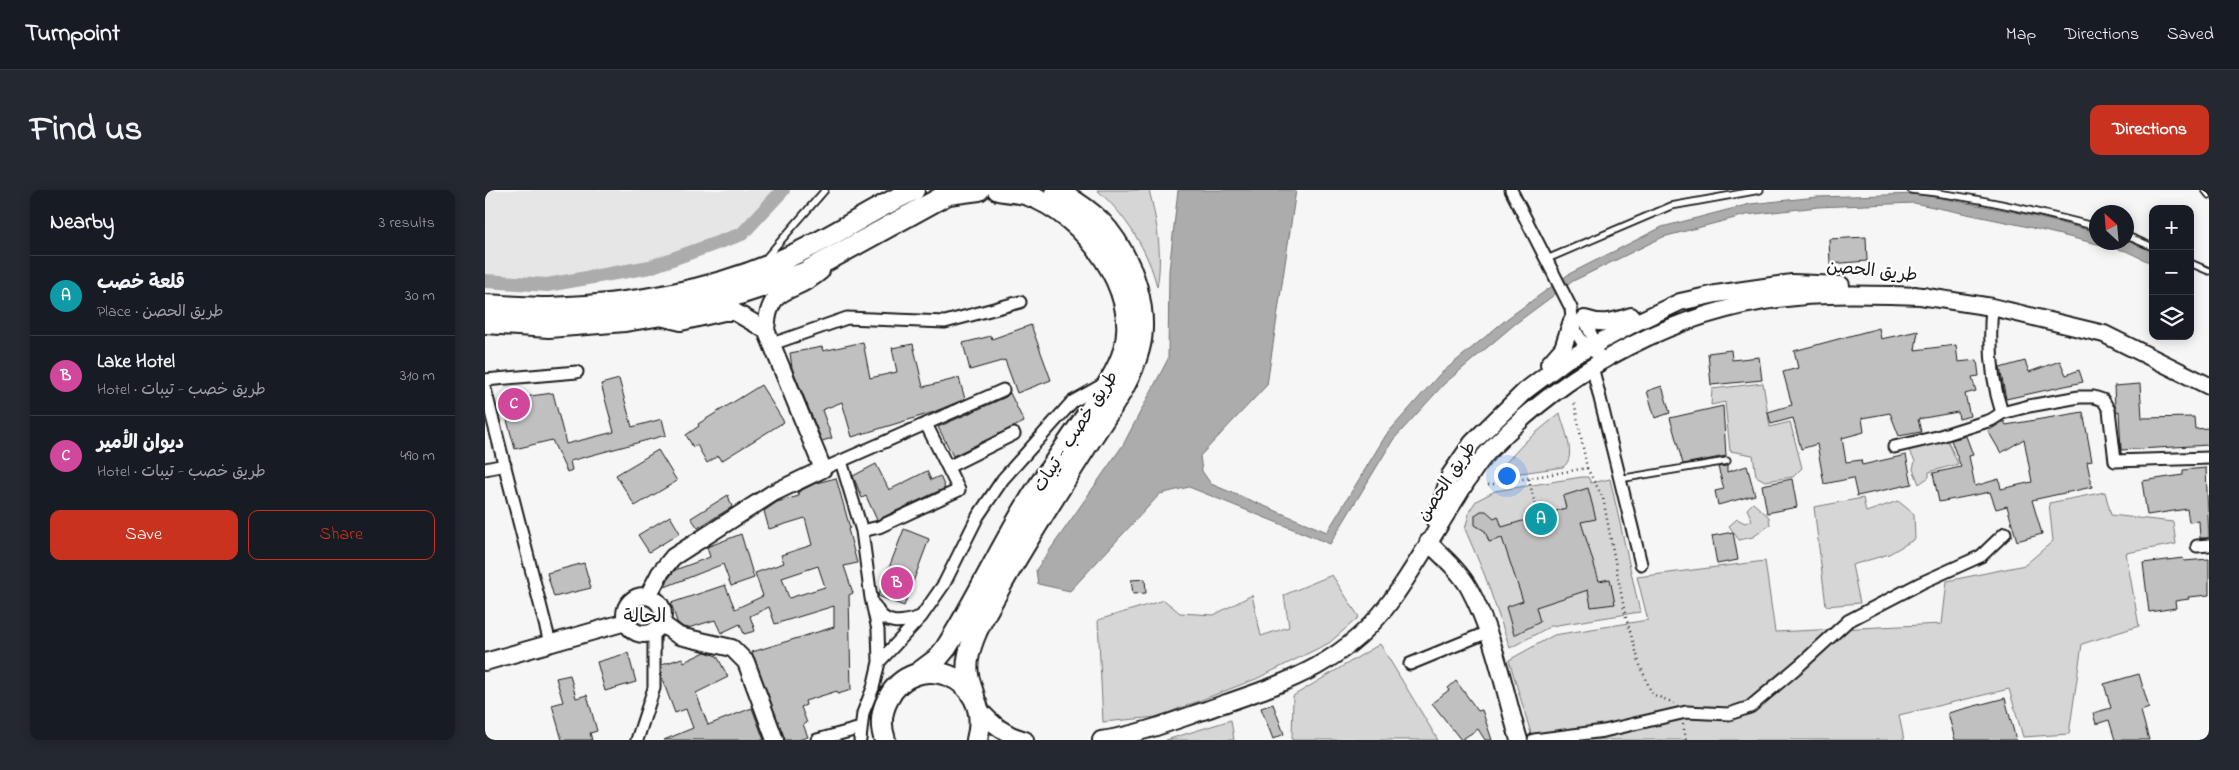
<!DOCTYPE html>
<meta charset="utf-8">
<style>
:root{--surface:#171b24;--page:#242831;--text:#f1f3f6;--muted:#9ea1a6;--line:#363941;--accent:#c8321e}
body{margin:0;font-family:"Indie Flower","Playpen Sans Arabic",sans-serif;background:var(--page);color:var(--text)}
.controls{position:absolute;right:15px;top:15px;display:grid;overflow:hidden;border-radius:10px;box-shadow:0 2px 12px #0003}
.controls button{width:45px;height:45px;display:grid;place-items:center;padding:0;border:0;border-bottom:1px solid var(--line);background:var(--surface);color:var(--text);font:25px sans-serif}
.compass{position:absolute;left:1604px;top:15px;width:45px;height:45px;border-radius:50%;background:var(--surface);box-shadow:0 2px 12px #0003;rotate:334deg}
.you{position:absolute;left:1021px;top:285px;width:18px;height:18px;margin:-12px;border:4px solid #fff;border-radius:50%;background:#1a73e8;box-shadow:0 0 0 8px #1a73e833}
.badge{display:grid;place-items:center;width:32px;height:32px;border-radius:50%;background:var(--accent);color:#fff;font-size:16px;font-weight:700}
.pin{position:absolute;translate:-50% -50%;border:2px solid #fff;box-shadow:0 1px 5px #0006}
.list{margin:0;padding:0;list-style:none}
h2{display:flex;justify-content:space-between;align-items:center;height:65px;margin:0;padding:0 20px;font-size:21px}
h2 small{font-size:16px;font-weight:400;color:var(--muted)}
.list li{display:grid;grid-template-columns:32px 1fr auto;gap:15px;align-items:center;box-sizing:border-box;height:80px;padding:0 20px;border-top:1px solid var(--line)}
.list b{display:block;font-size:19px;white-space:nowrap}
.list p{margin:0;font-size:16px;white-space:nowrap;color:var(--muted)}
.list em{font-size:16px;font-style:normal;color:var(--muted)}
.actions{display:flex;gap:10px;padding:15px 20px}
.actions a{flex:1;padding:11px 0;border:1px solid var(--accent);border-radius:10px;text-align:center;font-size:18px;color:var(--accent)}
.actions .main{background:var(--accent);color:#fff}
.icon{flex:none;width:28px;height:28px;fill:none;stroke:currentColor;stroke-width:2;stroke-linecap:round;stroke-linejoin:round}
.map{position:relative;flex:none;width:1724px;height:550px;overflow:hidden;border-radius:10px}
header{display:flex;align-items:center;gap:30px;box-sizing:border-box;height:70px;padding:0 25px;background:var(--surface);border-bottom:1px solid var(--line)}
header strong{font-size:24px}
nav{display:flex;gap:28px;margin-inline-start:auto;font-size:18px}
.intro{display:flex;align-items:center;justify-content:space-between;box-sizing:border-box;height:120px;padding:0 30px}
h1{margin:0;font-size:35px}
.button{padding:12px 22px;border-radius:10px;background:var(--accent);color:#fff;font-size:18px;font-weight:700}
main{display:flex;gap:30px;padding:0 30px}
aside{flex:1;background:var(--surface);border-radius:10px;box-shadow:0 2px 12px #0003}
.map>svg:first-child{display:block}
</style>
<header>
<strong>Turnpoint</strong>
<nav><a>Map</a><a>Directions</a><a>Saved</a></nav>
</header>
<div class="intro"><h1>Find us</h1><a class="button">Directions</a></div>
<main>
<aside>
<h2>Nearby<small>3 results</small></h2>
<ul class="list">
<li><span class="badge" style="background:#0f9aa8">A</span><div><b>قلعة خصب</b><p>Place · طريق الحصن</p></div><em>30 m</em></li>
<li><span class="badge" style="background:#d1479c">B</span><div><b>Lake Hotel</b><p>Hotel · طريق خصب - تيبات</p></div><em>310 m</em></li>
<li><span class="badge" style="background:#d1479c">C</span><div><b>ديوان الأمير</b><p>Hotel · طريق خصب - تيبات</p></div><em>490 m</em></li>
</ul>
<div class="actions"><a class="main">Save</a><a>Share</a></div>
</aside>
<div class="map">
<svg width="1724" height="550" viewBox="0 0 1724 550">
<rect width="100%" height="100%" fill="#f6f6f6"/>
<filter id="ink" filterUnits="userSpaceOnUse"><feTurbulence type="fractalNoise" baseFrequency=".02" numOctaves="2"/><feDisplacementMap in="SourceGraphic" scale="10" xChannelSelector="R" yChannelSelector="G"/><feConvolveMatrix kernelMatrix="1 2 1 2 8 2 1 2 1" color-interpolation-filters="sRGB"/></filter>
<g filter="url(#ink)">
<path fill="#e6e6e6" d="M0,0H298L257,44L165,77L62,95L0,91Z"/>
<path fill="#d6d6d6" stroke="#797979" d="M612,0H664C672,31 678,66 672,97C664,61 639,23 612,0Z
M1278,193L1285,237L1305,232L1317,278L1308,287L1280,291L1271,286L1268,265L1245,261L1240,212L1226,215L1227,199Z
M1075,223C1078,237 1093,267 1078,277L1022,285L1015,279L1041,251Z
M1462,249L1473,274L1444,282V287L1434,294L1428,279L1430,271L1424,261L1429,257Z
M1097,287H1103L1106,293L1125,289L1155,422L1066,436L1025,458L1000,386L980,339L985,320L991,311L1010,301Z
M1620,302L1626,325L1688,332L1691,354L1641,363L1654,436L1597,454L1584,544L1538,547L1524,499L1414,525L1419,550H1048L1024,470L1069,445L1163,430L1152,387L1280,371L1290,442L1457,434L1462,391L1540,375L1568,351L1564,313Z
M1378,308L1381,322L1413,311L1429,324L1430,349L1404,364L1367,375L1375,413L1341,416L1329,317Z
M1268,313L1284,327L1285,335L1268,347L1254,350L1244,336L1252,329L1260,333L1267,330L1262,319Z
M847,385L874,427L844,453L771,489L672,527L618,532L613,430L679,410L695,423L729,425L767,405L776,446L804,437L799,405Z
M895,454L953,550H807L808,506Z
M746,530L749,550H681Z"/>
<path fill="#acacac" stroke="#727272" d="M693,0H811L782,195L715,266L717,281L726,294L842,342L901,245L954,185L1023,128L1084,84L1177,37L1265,14L1332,7L1434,4L1535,23L1611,42L1612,52H1642V50L1668,61V74L1641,61L1535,35L1429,13L1333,17L1261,25L1178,47L1088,91L1030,134L959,194L908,250L845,354L704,297L675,304L585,401L553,394L551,380L638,255L683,169L684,81Z"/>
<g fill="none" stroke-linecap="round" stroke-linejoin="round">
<path stroke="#acacac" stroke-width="14" d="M0,91L62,95L165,77L257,44L298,0"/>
</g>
<path fill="#c0c0c0" stroke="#1c1c1c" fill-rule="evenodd" d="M1381,47L1382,71L1345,74L1344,49Z
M546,135L566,190L532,203L520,170L485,180L478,153L506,146L507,149Z
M1394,138L1396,149L1433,141L1430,160L1471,155L1473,172L1492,170L1494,186L1487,187L1491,201L1480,204L1485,226L1474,229L1473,222L1433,229L1436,242L1414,246L1405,223L1377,228L1379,242L1357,248L1361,272L1376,270L1377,275L1421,265L1427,294L1372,306L1368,288L1339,294L1332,254L1316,259L1308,228L1286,234L1283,222L1307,215L1298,182L1313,178L1309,161Z
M378,152L385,188L412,182L407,158L428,154L438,197L474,188L480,209L446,223L367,247L357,212L337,220L347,248L337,251L307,178L305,163L337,157L338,161Z
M1246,160L1247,170L1274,167L1277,190L1226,195L1223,163Z
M1540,171L1544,182L1575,171L1581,185L1594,180L1598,192L1521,209L1515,178Z
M134,189L147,237L177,229L181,245L85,271L87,280L82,282L67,250L30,259L22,230L25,217L38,207L68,203L81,254L129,242L116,194Z
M1655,194L1657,228L1709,227L1710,239L1724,238V255L1636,260L1634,221L1632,222L1630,216L1629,196Z
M276,195L299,232L236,271L233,266L222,273L212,255L208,257L201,245L214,236L213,234Z
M1177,196L1185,223L1170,228L1162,201Z
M525,203L539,232L468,266L453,237L521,207Z
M1238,216L1241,266L1198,274L1185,228Z
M1598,222L1607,271L1602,272L1607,297L1547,310L1557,344L1532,351L1522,316L1511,319L1505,302L1454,312L1448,283L1476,277L1466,250L1481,246L1488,265L1484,266L1490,296L1514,289L1516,299L1547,292L1539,249L1516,263L1503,241L1519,231L1521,235Z
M173,260L192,291L150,316L131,285Z
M391,274L404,300L442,281L446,290L455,286L460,298L392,330L381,306L377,308L368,286Z
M1242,276V282L1262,276L1270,305L1233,315L1230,301L1239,299L1233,277Z
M1721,278L1724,348H1715L1714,331L1704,332L1702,319L1662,325L1657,291L1698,285V280Z
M351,288L365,338L363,339L372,373L359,376L368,403L364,405L366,500L353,504L352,501L320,511L321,515L316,517L322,533L318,534L323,547L313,550H300L267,462L349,437V416L290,434L284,417L265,426L270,441L259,444L255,434L236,443L230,430L203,438L198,437L192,432L186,413L240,395L250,419L278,406L270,383L299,373L296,365L327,355L320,328L284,339L279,321L292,312L314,306L313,302L331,293ZM333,376L340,397L304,408L297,388Z
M1307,289L1312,317L1282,323L1277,295Z
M1103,298L1111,329L1096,332L1114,391L1125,389L1130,414L1106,417L1103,400L1051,417L1055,432L1029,445L1021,417L1038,411L1017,348L1004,352L1000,341L990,335V325L996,321H1001L1009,328L1013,326L1017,337L1081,318L1078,306Z
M243,305L247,317L213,338L206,328Z
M185,326L195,343L164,362L153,345Z
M419,339L444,349L419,416L393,406Z
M1248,342L1253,370L1232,374L1227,346Z
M256,344L269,388L246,396L238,374L180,397L183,389L190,380L225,367L222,357Z
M1698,368L1699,371L1724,369V405L1703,407L1704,409L1690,411L1691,418L1664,422L1658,373Z
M99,373L106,398L69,407L62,383Z
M660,389L661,403L648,404L646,390Z
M220,462L232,466L243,487L211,503L223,535L267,518L279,550H179L208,538L201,519L190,523L176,486V475L197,468L199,472Z
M143,463L151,492L120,501L112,472Z
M1654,484L1664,518L1656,521L1664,550H1630L1624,530L1611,534L1608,523L1626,518L1619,494Z
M85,485L91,508L102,505L112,541L105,543L107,550H77L67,515L78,512L71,488Z
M971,491L993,521L997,520L1007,550H1000L993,539L976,550L947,513L964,500L963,498Z
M1520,508L1531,550H1470L1463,523Z
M788,514L799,544L788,549L776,518Z"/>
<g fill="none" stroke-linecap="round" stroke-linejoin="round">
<defs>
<path id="lane" d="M1426,0C1489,6 1550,21 1612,37
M1720,0L1724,5
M1642,46L1668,57
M1062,69L1186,16L1275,0
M279,70L340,0
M1705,73L1724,81
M1134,289L1242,271"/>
<path id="street" d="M1026,0L1086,118C1087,143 1099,161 1124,169
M1507,117C1504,152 1506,189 1517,223
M1098,127L1107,146V161
M287,154L362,128L460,132L535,112
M1107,176L1156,374
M0,190L92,182
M0,199L65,453
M1409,257L1452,247L1506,230L1517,223L1544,216L1594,207H1609L1618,210L1624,220L1630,271L1724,268
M356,271L518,200
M463,277L529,244
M0,279L20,275
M338,279L356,271L377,341L386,408L393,440L394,472L388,498L378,523L375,550
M377,341L394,337L474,300L441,234
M1712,356L1724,355
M390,416C400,437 417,433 435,427
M394,472L436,427L459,394L493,326L518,289L587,212L619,194
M925,474L1003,442
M152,550L169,498V441
M332,550L376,538
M1049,550L1119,541L1201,522L1244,524L1265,517L1316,474L1363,431L1436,393L1496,366L1520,343"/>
<path id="secondary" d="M1429,105L1507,117L1619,144L1724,196
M175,127L196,132L239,122H250L281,140
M1100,129C1117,135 1128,132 1146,126
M1064,174L1078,158L1087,131
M950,331L965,285L987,253L1040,201L1081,170L1152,132L1195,112L1231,104L1307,93L1356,95
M943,352C957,366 974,380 984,398C1009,444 1019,500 1034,550
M163,406L175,383L188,367L288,303L338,279L281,140C284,92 307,107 336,81
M140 425a19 19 0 1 1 38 0a19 19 0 1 1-38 0Z
M176,433L194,446L247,458L261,472L290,550
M0,472L141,432
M495,520C508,535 521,545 540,550
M616,550C652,545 686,532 721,520C796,494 859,477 908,408C931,376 951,340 972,307C981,292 991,275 1003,262C1083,177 1194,118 1311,107C1354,103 1397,105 1440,106"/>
<path id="highway" d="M0,115C21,116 43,118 65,118C149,115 235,100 312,63C352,44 388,19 429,0
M0,133L64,137L140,131L202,121L319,83L463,4L494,0
M432,484L452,469L461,458C491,411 514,360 543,313C562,282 584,252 604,222C618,202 632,183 639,160C657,100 598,24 543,5C534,2 523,2 513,0
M489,506C487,499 484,492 483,485C478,457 503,420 515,397C543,347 574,300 604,252C623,222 645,194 654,159C661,133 655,102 645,78C627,37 609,22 571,0
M400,550C395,536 396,522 403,509C428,458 510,484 492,550"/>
</defs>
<use href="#lane" stroke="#1c1c1c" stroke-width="9"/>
<use href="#street" stroke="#1c1c1c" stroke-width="15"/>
<use href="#secondary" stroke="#1c1c1c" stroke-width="20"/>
<use href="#highway" stroke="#1c1c1c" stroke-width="24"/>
<path stroke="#1c1c1c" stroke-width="2.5" stroke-dasharray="1 4" stroke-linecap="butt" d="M1102,278L1118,308L1140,424L1155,475L1167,504L1189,513
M1044,289L1052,323
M1003,295L1102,278L1089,211
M1198,534L1201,550"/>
<use href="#lane" stroke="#fff" stroke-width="5.5"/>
<use href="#street" stroke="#fff" stroke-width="11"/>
<use href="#secondary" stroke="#fff" stroke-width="16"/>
<use href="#highway" stroke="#fff" stroke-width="20"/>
</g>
</g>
<g text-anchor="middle" stroke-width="4.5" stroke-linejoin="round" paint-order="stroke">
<g font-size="18" fill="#1c1c1c" stroke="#fff">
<text transform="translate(1387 80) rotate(6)" y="6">طريق الحصن</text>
<text transform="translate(590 241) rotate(-57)" y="6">طريق خصب - تيبات</text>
<text transform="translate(961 291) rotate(-56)" y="6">طريق الحصن</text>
</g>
<g font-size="19" fill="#1c1c1c" stroke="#fff">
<text x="160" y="432">الحالة</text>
</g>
</g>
</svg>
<div class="controls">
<button>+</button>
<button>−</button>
<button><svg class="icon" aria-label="layers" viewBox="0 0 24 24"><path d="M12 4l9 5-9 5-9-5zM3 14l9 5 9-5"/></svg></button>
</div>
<svg class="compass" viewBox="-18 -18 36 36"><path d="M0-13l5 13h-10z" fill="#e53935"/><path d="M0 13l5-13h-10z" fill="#9ea1a6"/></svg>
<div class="you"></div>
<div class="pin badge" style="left:1056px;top:329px;background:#0f9aa8">A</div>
<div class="pin badge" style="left:412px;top:393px;background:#d1479c">B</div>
<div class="pin badge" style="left:29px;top:214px;background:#d1479c">C</div>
</div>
</main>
